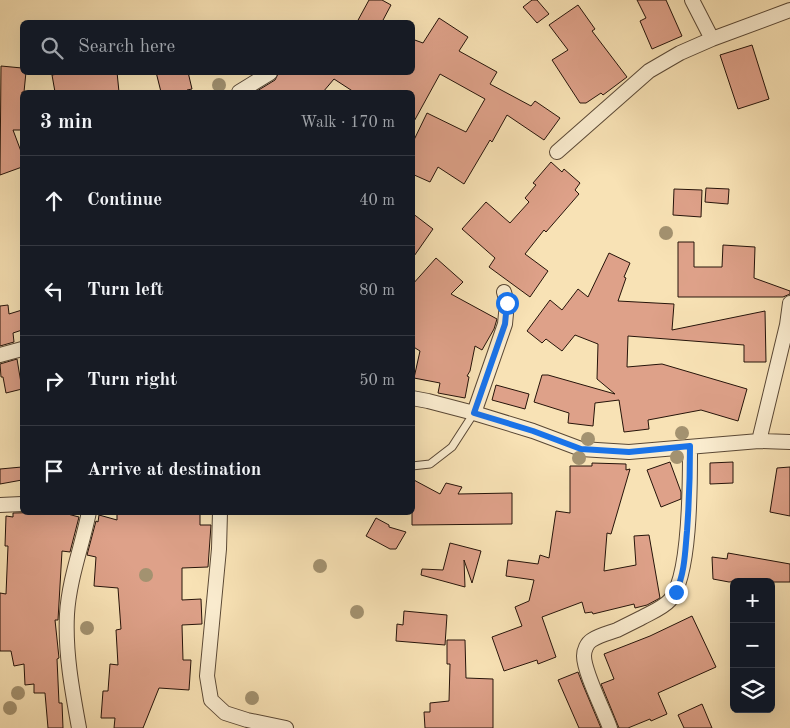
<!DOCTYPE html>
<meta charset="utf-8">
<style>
:root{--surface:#171b24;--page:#20242c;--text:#f1f3f6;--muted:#9ea1a6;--line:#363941}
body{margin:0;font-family:"Old Standard TT",serif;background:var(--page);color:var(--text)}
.controls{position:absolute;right:15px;bottom:15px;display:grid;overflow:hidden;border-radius:8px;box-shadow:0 5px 20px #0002}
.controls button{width:45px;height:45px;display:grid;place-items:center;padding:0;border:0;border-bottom:1px solid var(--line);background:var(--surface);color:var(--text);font:25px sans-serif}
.stop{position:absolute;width:15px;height:15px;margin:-11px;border:4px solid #1a73e8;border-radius:50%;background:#fff}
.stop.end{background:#1a73e8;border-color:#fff;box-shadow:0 1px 5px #0008}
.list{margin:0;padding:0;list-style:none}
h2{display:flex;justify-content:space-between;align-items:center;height:65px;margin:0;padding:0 20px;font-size:21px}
h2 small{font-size:16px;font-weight:400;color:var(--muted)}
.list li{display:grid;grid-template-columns:32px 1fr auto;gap:15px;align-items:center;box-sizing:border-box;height:90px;padding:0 20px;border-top:1px solid var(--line)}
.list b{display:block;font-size:19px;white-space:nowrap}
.list em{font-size:16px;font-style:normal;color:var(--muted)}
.icon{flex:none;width:28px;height:28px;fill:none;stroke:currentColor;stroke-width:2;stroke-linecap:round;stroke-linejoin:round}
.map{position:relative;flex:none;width:790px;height:728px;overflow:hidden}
.search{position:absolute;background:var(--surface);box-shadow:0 5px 20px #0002;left:20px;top:20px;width:395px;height:55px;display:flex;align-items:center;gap:12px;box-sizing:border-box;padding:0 18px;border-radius:8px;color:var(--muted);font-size:19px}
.panel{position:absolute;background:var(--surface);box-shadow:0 5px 20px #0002;left:20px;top:90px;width:395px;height:425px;border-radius:8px}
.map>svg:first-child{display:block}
</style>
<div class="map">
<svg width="790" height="728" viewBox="0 0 790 728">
<rect width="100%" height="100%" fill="#f8e2b5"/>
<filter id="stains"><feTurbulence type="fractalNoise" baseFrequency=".004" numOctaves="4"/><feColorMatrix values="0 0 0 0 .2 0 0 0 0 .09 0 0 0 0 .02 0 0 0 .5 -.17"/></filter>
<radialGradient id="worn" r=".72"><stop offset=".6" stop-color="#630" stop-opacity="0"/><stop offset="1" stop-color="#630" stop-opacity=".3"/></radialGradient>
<path fill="#dea189" stroke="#26140a" d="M369,0H382L391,5L382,22H357Z
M532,0H537L549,14L537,23L523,7Z
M637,0H666L682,36L652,49L640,21L646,18Z
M578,5L595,29L592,31L627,77L603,95L601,93L586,103H580L552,60L568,50L549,25Z
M439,18L468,37L459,51L497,72L490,84L531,106L535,101L560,118L544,140L507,115L492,142L490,140L464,184L438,167L430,182L412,174V144L427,113L466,132L485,99L440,74L412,125V92H354L334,79L323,92H258L257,91L275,80L279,72H412V39L423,43Z
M752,45L769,99L738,109L720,55Z
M1,66L22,68V72H26L24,92H22V130H13L22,154V167L0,175Z
M69,72H117L119,92H55L52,75Z
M156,72H188L192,89L187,90V92H161Z
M551,162L562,172L564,169L580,183L575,190L579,194L546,232L544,230L525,254L548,271L530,297L489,267L495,258L462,229L486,202L510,223L529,202L525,198L536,185L533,183Z
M706,188L729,189L728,204L705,202Z
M674,189L702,190L701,217L673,215Z
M412,213L433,229L412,259Z
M678,242H694V267H722L723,245L755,247L754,278L790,291V294L783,297H678Z
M609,253L630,263L624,277L626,278L618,301L674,304L672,330L765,311L766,362H744V345L628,336L627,367L662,364L747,389L738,421L701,410L648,420L649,429L624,432L619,400L595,403L593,426L568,423L569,413L534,402L542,375H548L615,394L597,379L598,344L575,335L562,351L546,339L542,343L527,331L550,300L562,310L578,289L588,297Z
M436,258L463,282L451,294L497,319L494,329L482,350L475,346L470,371L467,376L469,377L465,398L438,393L440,383L414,378L420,351L412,346V285Z
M8,305L9,314L22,310V330L13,333L14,342L0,346V306Z
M17,359L22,389L6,393L3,377H1L0,364Z
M496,385L529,394L525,409L492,400Z
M670,462L681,492V499L661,507L647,470Z
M733,462V483L710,484V463Z
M592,463L626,464V470L630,469L611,534L607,533L604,571L636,565L634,536L649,535L660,598L647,605L635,608L634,604L593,614L592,612L585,613L582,602L542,617L556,657L538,664L537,660L504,671L492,637L522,626L515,607L529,601L534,580L506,576L508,560L538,564L540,555L549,558L556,511L570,513V466H592Z
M22,467V480L0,484V469Z
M790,467V516L770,512L777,468Z
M412,479L440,494L446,483L462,487L458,494L512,493V524L412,525Z
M60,512L79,517L70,552L62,551L58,620H55L59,658L57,659L59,703H62L63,728H48L45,693H34V684L25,685L24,664L14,666L11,651H0V593L6,594L8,546H5L6,516L13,517V513Z
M117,512H200V525H211L208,567L182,568V600L201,599L202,624L182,625L183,660H191L189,690L159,688L143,728H114L115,718H101L103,691H108L110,664L118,665L116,630L121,629L118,588L94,586L96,557L87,555L96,521L98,522L99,515L117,520Z
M376,518L389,525V527L406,532L396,549H390L366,536Z
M450,543L481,551L472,583L464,560L465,587L421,575L422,569L443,570Z
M728,553L790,564V582H751V580L729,582L713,579L712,557L727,559Z
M404,611L447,615L445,645L396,641L397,624L403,625Z
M692,616L716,667L658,693L667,714L651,721L650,719L628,728H619L601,684L614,679L604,654L650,636Z
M447,640H465L466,678L493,679V728H425L424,712H430V703L449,701L450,664H447Z
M578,672L583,685L601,728H579L558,680Z
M702,704L712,728H684L678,715Z"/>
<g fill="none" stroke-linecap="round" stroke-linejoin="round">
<defs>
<path id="lane" d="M412,466L430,464L452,447L474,413"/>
<path id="street" d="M692,0L712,39
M239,92L270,73
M557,152L649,71L680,53L712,39L790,10
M0,355L22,349
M412,398L428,401L474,413L533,431L581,449L629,452L759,441L790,442
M474,413L505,324L507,303L504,292
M759,441L787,325L790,303
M0,505L22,504
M220,512L219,549L207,676L211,700L225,713L247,720L286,728
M79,728C72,690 65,652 67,614C69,580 82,546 89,512
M610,728C604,711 584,672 584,656C584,650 587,643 592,640C600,635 609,633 617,630C625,626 633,622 641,618C650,613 663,608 670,600C691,576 690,480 690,447"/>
</defs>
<use href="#lane" stroke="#5a4835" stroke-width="9"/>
<use href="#street" stroke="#5a4835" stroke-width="16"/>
<use href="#lane" stroke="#faeccf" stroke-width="7"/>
<use href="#street" stroke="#faeccf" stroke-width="14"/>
</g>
<g fill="#a39270">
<circle cx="219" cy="85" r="7"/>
<circle cx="666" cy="233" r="7"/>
<circle cx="682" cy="433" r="7"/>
<circle cx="588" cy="439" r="7"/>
<circle cx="677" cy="457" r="7"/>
<circle cx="579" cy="458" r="7"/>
<circle cx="320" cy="566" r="7"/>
<circle cx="146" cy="575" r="7"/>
<circle cx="357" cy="612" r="7"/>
<circle cx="87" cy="628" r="7"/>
<circle cx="18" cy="693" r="7"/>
<circle cx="252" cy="698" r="7"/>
<circle cx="10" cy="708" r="7"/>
</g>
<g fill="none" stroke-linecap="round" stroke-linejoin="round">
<path stroke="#1a73e8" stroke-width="6" d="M507,303L505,324L474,413L533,431L581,449L629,452L690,446C690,475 689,503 687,531C685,552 685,572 676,592"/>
</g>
<rect width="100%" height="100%" filter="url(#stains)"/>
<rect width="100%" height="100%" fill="url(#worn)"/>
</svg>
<div class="controls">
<button>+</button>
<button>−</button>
<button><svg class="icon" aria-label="layers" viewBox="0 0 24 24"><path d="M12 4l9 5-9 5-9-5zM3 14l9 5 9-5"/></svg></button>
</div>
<div class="stop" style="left:507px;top:303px"></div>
<div class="stop end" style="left:676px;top:592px"></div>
<div class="search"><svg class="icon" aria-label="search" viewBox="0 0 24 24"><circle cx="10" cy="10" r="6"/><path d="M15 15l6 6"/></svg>Search here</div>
<section class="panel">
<h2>3 min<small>Walk · 170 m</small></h2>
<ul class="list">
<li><svg class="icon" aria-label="ahead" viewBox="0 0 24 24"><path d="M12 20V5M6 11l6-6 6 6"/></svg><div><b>Continue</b></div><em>40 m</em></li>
<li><svg class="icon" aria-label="left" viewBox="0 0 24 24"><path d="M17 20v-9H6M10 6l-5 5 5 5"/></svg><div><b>Turn left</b></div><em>80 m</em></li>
<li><svg class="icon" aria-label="right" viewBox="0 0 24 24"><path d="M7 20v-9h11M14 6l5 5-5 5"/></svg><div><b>Turn right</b></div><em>50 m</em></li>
<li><svg class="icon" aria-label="arrive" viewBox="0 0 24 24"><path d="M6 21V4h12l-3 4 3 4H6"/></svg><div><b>Arrive at destination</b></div></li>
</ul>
</section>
</div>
